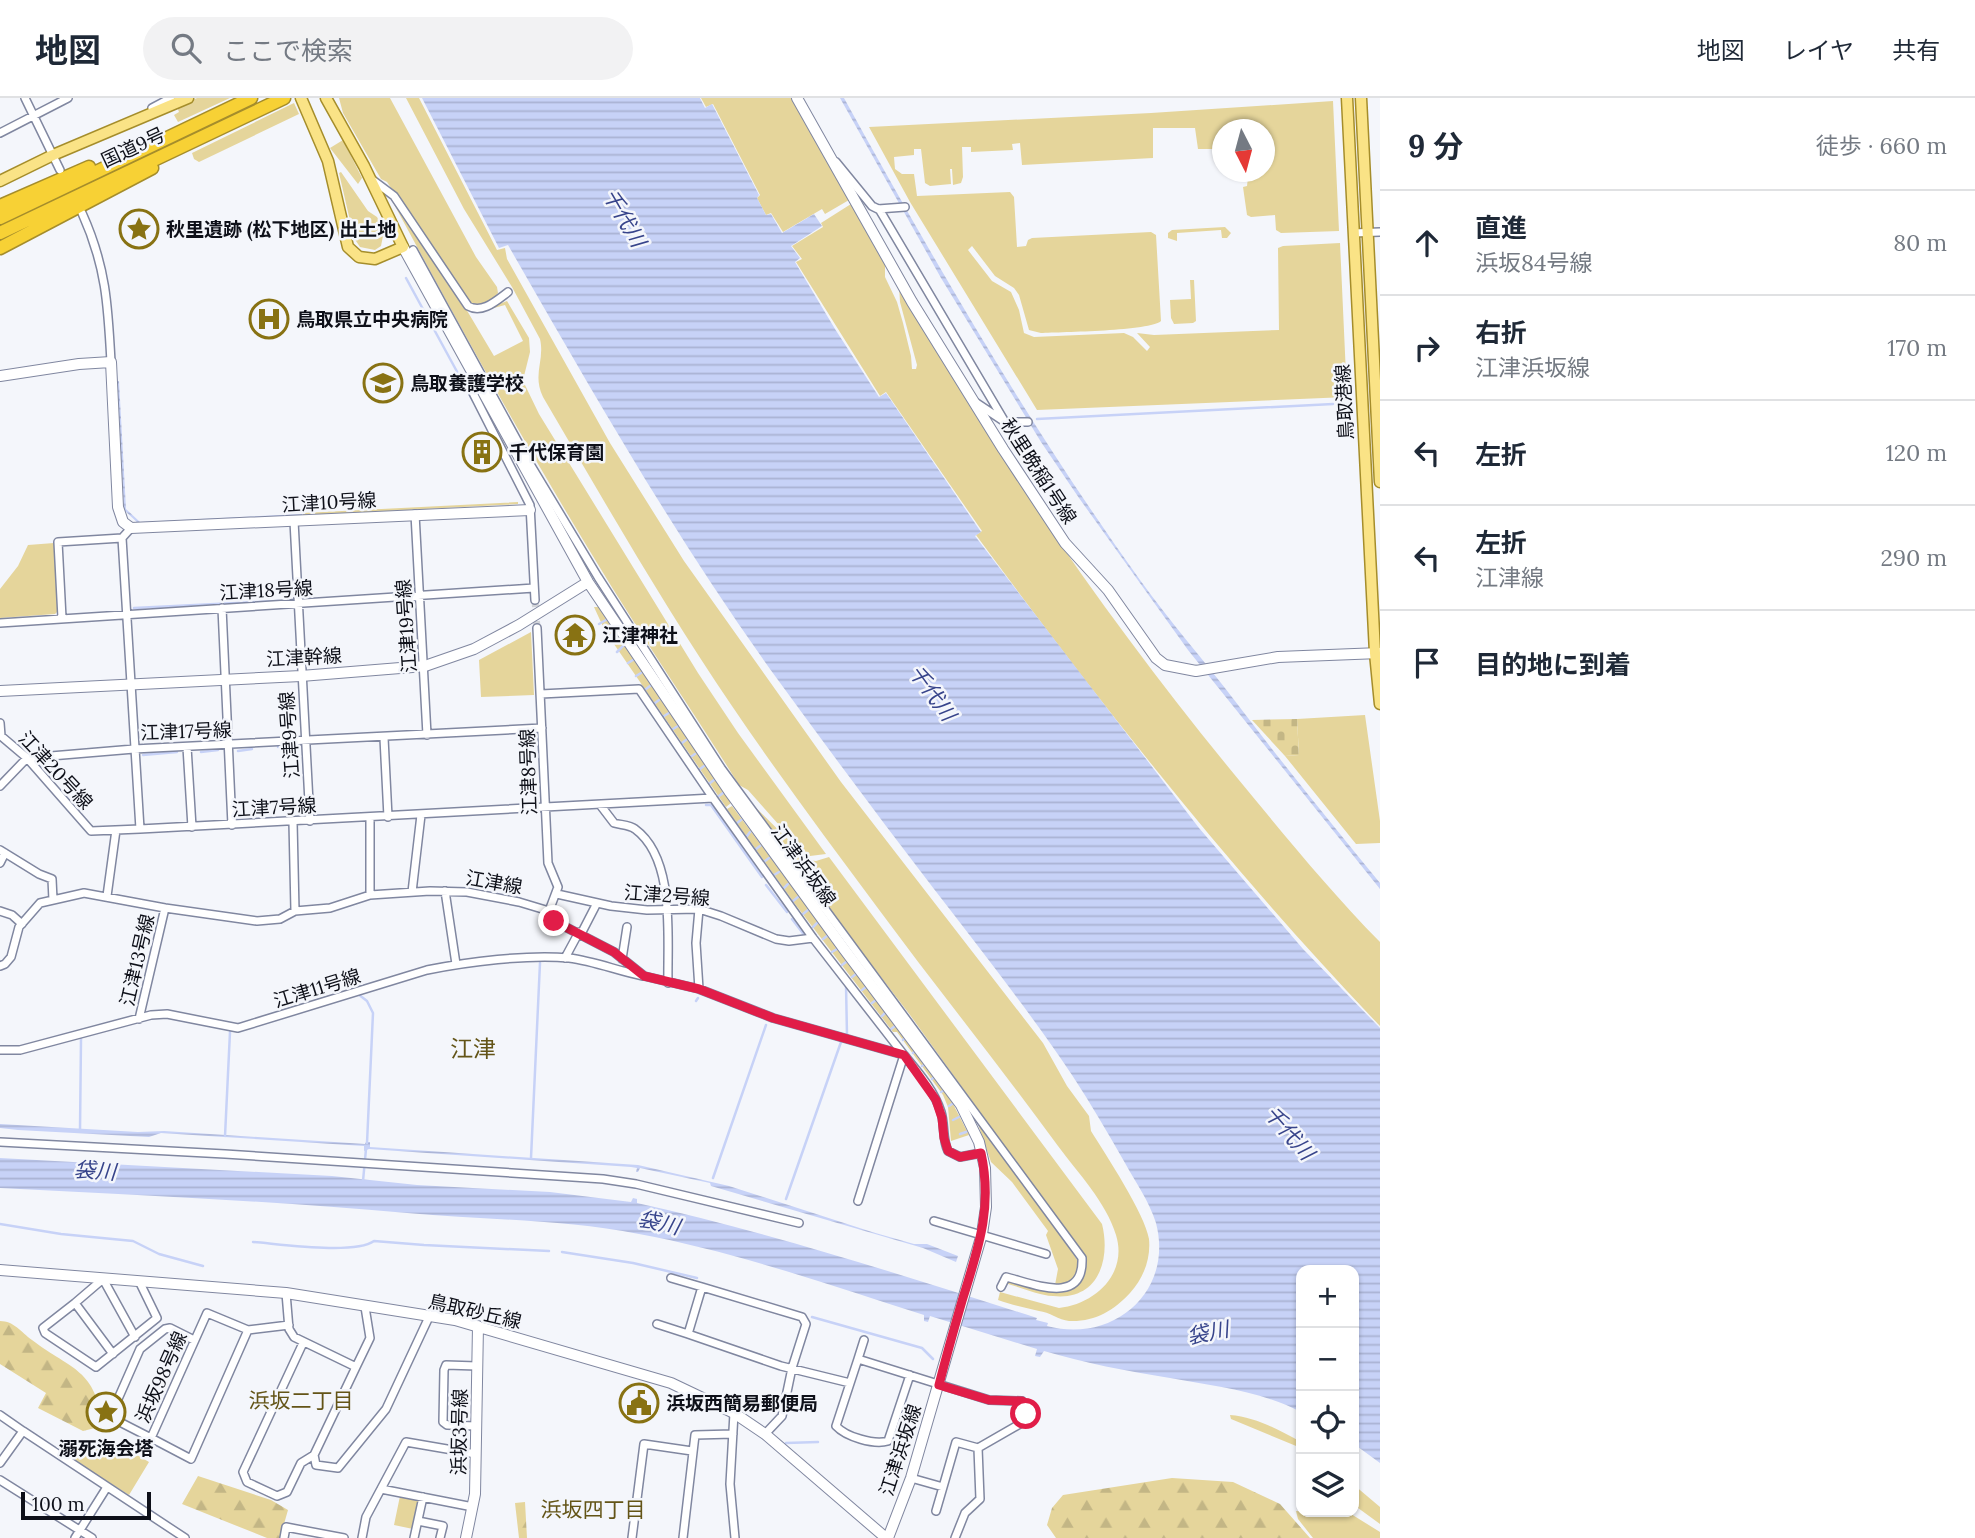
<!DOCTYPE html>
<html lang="ja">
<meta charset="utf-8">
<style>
:root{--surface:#fff;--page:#f2f2f3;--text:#1f2937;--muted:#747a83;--line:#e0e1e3}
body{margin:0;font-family:Lora,"Noto Sans JP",serif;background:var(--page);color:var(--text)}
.controls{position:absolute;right:21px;bottom:21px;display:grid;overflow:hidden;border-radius:14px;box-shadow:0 2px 5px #0004}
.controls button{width:63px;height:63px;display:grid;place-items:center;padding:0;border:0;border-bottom:2px solid var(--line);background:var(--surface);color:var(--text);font:35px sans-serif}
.compass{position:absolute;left:1212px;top:21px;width:63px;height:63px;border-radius:50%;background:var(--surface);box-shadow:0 2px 5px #0004;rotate:174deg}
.scale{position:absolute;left:21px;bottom:18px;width:130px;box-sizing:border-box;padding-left:7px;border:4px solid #0e1019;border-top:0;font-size:19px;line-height:24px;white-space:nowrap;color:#0e1019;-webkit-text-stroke:5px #f4f6fb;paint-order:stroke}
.stop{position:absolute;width:21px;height:21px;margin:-16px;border:5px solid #e11d48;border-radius:50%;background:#fff}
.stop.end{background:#e11d48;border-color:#fff;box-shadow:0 2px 7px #0008}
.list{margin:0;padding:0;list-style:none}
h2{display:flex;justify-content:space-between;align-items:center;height:91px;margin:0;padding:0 28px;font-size:30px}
h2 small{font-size:23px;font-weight:400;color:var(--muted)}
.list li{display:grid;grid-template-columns:46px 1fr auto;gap:21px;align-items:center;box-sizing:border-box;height:105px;padding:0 28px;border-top:2px solid var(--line)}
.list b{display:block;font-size:26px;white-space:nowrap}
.list p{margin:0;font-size:23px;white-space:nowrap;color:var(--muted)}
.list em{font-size:23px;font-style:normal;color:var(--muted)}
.icon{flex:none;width:38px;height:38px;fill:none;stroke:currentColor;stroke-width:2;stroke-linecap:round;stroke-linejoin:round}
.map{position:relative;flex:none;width:1380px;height:1440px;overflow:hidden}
header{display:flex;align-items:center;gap:42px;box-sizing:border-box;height:98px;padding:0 35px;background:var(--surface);border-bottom:2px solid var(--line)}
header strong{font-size:33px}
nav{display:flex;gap:38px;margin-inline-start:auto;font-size:24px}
.search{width:490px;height:63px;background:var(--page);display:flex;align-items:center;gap:18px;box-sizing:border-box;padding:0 24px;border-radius:38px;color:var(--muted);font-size:26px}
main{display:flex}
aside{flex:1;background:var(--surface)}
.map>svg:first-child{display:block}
</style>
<header>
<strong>地図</strong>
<div class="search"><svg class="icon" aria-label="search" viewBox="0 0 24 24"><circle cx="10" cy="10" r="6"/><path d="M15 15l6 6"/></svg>ここで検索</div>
<nav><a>地図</a><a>レイヤ</a><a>共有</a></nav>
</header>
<main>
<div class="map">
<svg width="1380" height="1440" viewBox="0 0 1380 1440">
<defs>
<pattern id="forest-firs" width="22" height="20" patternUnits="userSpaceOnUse" patternTransform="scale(1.75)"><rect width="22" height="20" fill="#e5d59b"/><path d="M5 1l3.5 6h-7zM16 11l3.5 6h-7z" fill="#c3b685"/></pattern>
<pattern id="cemetery-stones" width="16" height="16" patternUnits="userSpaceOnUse" patternTransform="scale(1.75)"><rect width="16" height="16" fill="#e5d59b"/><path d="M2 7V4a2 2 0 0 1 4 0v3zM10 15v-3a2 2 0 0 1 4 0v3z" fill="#c3b685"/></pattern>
<pattern id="water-rules" width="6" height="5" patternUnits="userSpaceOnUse" patternTransform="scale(1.75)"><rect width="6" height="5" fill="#c7d2f7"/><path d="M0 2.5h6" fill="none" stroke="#aab3d3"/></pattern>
</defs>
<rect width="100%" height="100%" fill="#f4f6fb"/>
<path fill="#e5d59b" d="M197,0H230L178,24L174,17L179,14L177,9Z
M339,0H390L476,159L497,189L498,195C491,205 482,210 470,208L387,84L381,81L343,15Z
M406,0H419L497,152L505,150L507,161L610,345L684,463L841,684L1043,945L1067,988L1089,1018L1091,1033C1106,1057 1145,1116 1149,1141C1151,1161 1143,1181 1130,1195C1113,1213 1095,1224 1069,1223C1059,1222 1049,1214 1039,1213C1025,1210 1012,1207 998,1202L1000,1194L1059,1210C1095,1206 1128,1176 1116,1137C1106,1104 1078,1075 1058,1048C999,967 936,889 877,809C828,743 778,676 732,608C664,508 604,403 543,299C532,276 545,263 540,241L512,189L464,111Z
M701,0H791L849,102L825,116L822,111L783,134L771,115L766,117L757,100L760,97L713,6L706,9Z
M1333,3L1339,133L1281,135L1276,132L1275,117L1251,119L1247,117L1243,89L1247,88L1248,79L1259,78L1258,74H1265V32H1223L1222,69H1219L1216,51H1198L1195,30H1153V60L1022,67L1020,45L1012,46L1013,52L971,54V49H962L963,79L961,85L953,87L952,71H950L951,86L930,88L925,85L921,51H914V57L894,59L895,71L902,76H914L917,98L1010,94L1014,99L1017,149L1026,148L1028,142L1032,140L1151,134L1156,137L1161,223C1151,233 1061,234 1041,235L1029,232L1019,197L1014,190L995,178L972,148L968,152L992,183L1011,194L1019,212L1024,235L1034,239L1124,235L1133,239L1147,253L1150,249L1137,235L1154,237L1279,232L1278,150L1283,148L1340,145L1347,299L1037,312L910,104L869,29L1151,15Z
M294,5L299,16L199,64L194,61L192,55Z
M343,42L362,80L358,86L330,50Z
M341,74L368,113L377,119L384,133L381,148L375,152L360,149L354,140L339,75Z
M388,95L450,184L494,258L523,243L505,207L490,211L489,210L507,203L529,240L530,254L524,278L525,287L539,316L698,575L738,635L826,756L810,758L802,753L748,692L739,687C698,621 654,557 613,491C533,362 460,229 388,95Z
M851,106L885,166V179L897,204L903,225L911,258L912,271H916L917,267L900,204L899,188C995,359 1110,525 1234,676C1281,733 1328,791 1380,844V928C1233,775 1102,608 976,437L982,433L886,294L880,298L796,164L802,161L792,148L823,129L821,125Z
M1225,129L1231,135L1227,140H1222L1221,132L1177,135V143L1168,140V135L1172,132Z
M1190,182H1194L1196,223L1193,225L1174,226L1171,220L1170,202L1191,201Z
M518,404V406L332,416L303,417V415Z
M54,445L58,513L55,516L0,520V491L18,468L28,447Z
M594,509H599L731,705L726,709L605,533Z
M531,534L534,597L481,599L479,562Z
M1365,617L1380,723V745L1356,746L1285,658L1299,657L1297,621Z
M752,706L809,762L816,763L829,759L1102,1126C1111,1162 1098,1203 1053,1198C1037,1197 1020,1189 1005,1185L1007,1182C1037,1189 1090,1211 1084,1159L910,917L805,780Z
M732,708L952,1004L969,1037L951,1043L948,1009L943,997L897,934H893L795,806L727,711Z
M978,1026L1050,1119L1079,1165L1076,1179L1065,1187H1055L1058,1171L1046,1137L1048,1133L1012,1084L991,1064Z
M1230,1317C1256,1319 1279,1332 1301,1344V1350L1231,1321Z
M101,1340L115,1344L149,1364L129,1397L62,1355L79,1345Z
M1354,1387L1380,1409V1426L1354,1407Z
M400,1398L419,1401L413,1431L394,1427Z
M1296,1413L1351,1416L1380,1434V1440H1313L1298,1421Z"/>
<path fill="url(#forest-firs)" d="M0,1223C14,1223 21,1234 32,1242C73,1273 95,1270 103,1328L83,1333L38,1310L46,1295L0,1266Z
M198,1378L271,1402L288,1412L280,1440H267L182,1406Z
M1172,1380L1233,1384L1280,1406L1310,1440H1056L1047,1427L1052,1410L1063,1397Z
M525,1404L527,1440H519L515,1405Z"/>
<path fill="url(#cemetery-stones)" d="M1297,621L1299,657L1285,658L1252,622Z"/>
<path fill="url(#water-rules)" d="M422,0H700L705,10L712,6L759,97L757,100L766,117L771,116L782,135L814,116L822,128L791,148L800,160L795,164L835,231L879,299L886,295L981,434L975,438L1199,730L1303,851L1380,930V1365L1354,1346V1172H1301V1314C1260,1293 1215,1288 1170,1280C1126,1273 1085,1265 1044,1253L1040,1259L1035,1258L1037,1251L930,1218L928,1224L924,1223V1217C830,1187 736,1154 639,1136C562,1121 484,1122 407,1115C272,1103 136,1097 0,1090V1060L332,1078L417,1087L550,1094L631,1104L633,1100L637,1101V1105C772,1135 905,1178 1037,1220L1036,1222L1048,1225L1047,1228C1113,1246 1174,1194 1156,1125C1149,1103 1136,1085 1125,1065C1108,1035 1091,1006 1072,977C1029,913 981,852 934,791C881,722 829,652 778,582C678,444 593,295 508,147L499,150Z
M840,0H844C935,165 1030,329 1140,482C1170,524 1204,562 1235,603C1282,665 1331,725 1380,785V791L1188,552L1079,400L1041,344L941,180Z
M117,283H119L126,411L140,424L302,416V418L140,427L124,412Z
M0,1026L138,1034L164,1033L365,1046L366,1044H370V1049L638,1067L729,1088L872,1134L914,1146H927L958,1158L956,1164L923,1150L711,1088L710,1085L640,1070L638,1074H636L637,1070L631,1069L369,1051L364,1053V1048L161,1035L149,1039L18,1032L0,1030Z"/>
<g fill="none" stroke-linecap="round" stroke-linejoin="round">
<path stroke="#c7d2f7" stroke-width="2.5" d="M406,180L473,303
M1037,321L1333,306
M134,510L278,503
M599,526L606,522
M607,540L614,535
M617,554L623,548
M628,565L633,562
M636,578L641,575
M646,591L650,588
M655,605L659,602
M664,618L669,615
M673,631L678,628
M682,645L686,642
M278,649L298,648
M238,653L252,651
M201,654L218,652
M143,657L177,654
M692,658L695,656
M700,671L704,668
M710,685L714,682
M719,698L723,695
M706,707H711L762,779
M737,725L741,722
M747,738L750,734
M756,751L760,748
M765,763L769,760
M774,777L779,774
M766,787L787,814
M784,790L788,786
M793,803L798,799
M803,816L808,812
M792,821L805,838
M813,829L817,825
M823,841L827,838
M832,854L837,851
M842,867L846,864
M852,879L856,876
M846,887L847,937
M862,892L866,889
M358,896L367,903L373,915L367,1045
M696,903L698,900
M872,905L876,902
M882,918L885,915
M891,931L895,928
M903,942L904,941
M913,955L914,954
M922,968L924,967
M932,981L933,980
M941,994L943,993
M949,1008L952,1006
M953,1022L959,1019
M80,1032L81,941
M960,1036L966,1034
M225,1038L230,934
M531,1060L540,865
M713,1080L766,927
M363,1083L366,1051
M786,1101L841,944
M0,1126L61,1136L133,1143L159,1156L203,1168
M253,1144C280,1146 354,1157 374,1143L424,1147L549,1153
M562,1154L633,1165L697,1180
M812,1219L922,1250L933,1261
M786,1345L818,1344"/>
<path stroke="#d2d4d9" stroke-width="7" stroke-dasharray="7 3.5" stroke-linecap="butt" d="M535,502L537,530"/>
<defs>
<path id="street" d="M25,0L60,72
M152,10L171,0
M0,35L68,0
M836,64L872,108L878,111L905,109
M370,80L394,98L468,208C482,216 496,203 508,194
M879,111L1005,324
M82,115C106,168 108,207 111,264
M1353,135L1380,134
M413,152L530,366L598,479L721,670L1082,1160C1084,1208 1034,1186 1006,1179L1001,1189
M473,278L470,289L530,407L535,502
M975,304L1005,324H1028
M415,416L427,637
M294,423L310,723
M131,430L122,440L140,731L713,700
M222,510L232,727
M62,520L58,444L122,440
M0,525L534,490
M537,530L548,765L558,789L549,813
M0,625L1,638L27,660L91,733L140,731
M384,640L388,719
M187,649L192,729
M0,688L27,660L134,651L542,630
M601,708L614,725C621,727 630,727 635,731C676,761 667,840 668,885
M293,724L295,813
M0,752L39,776L52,781L53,802
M0,765L5,755
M445,793L456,866
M412,794L421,717
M557,796L611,808L647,812L699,811L721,818L776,841L789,843L813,840
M370,797V720
M107,798L116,732
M0,813L12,817L22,826
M581,836L597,805
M565,860L579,834
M622,861L627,829
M0,868L5,866L11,859L19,829L40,805L84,795L165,810L257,823L280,821L295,813L330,810L370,797L430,793L467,794L519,804L549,813L554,823L614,854L644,878L699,891L773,920L904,957L813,840L713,700L639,591L541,596
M699,891L696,845L699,811
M139,921L165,810
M0,952H20L151,917L167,916L238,930L427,872C467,864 528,856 569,860C594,863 618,873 643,878
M904,957C918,974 934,992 941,1014C945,1027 942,1041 948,1053L960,1059L981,1055
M0,1044L225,1056L603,1081L636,1086L799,1125
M858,1103L904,957
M934,1123L1046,1156
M671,1180L702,1189
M286,1195L289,1231L294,1239L356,1269L314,1357L301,1365L287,1394L277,1398L247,1384L243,1374L303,1245
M75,1205L103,1181L135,1239
M657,1226L688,1236
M248,1232L207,1215L151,1340L191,1361L248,1232L289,1227
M864,1242L858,1261L989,1302L1022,1303L1026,1316L1025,1323L978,1350L956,1344L943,1389L911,1380
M113,1256L75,1205L43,1230L45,1235L96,1269L157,1220L139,1183
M858,1261L836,1328C846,1339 874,1347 888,1343L910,1277
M356,1269L370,1240L365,1209
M734,1315L730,1386L735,1440
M0,1317L23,1333L0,1365
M476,1328L447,1327L443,1324L444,1272L446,1267L477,1268
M23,1333L185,1440
M765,1336L782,1318L792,1270L806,1226L802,1219L702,1189L688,1236L781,1268L850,1285
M151,1340L110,1319L140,1251L165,1231L170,1230L194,1242
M314,1357L316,1367L338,1370L386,1311L429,1219
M0,1382L92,1440
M381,1391L473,1409
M936,1413L943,1389
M418,1423L443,1428L440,1440
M75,1440L107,1389
M284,1440L286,1429L344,1440
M362,1440L366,1419L406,1344L476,1356
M414,1440L423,1399
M632,1440L644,1346L692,1353
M683,1440L695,1337L733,1336
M955,1440L965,1415L980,1401L978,1350"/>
<path id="secondary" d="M797,0L912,204L1003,351L1065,445L1108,492L1156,560L1165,567L1196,573L1278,559L1380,555
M403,149L588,484L729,693L844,851L961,1007L979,1044L985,1070L986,1109L982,1136L911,1380L888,1440
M0,278L79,266L111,264L118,409L123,424L131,430L530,412
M0,593L301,578L425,568L474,551L519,527L588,484
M0,1172L286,1195L455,1222L671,1285L734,1315L765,1336L886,1440
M466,1440L475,1396L478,1228"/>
<path id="primary" d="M301,0L328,63L348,149L359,159L375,161L403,149L364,68L326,0
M1347,0L1375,555L1380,606
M1361,0L1380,384
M0,83L53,57L188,0"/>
<path id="highway" d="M0,108L89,69
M0,120L251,0
M0,135L284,0
M0,150L152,70"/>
</defs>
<use href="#street" stroke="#8087a0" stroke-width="10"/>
<use href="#secondary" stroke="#8087a0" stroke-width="12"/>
<use href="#primary" stroke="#a58d2b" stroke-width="13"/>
<use href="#highway" stroke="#a58d2b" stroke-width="15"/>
<use href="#street" stroke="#fff" stroke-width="7"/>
<use href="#secondary" stroke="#fff" stroke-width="10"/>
<use href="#primary" stroke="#fae386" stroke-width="10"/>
<use href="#highway" stroke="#f7d135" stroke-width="12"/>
</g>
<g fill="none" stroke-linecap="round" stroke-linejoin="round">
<path stroke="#e11d48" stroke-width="9" d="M554,823L614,854L644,878L699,891L773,920L904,957L936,1002L942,1020L944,1040L948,1053L960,1059L981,1055C993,1110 978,1151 962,1203C954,1231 946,1259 939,1287L989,1302L1022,1303L1026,1316"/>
</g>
<defs>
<symbol id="sight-ring" viewBox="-11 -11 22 22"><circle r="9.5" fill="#f4f6fb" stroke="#887213" stroke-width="1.5"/><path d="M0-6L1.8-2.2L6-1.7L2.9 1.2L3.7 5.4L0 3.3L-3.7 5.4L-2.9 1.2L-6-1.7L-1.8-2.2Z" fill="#887213"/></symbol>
<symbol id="hospital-ring" viewBox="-11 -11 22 22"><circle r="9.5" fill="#f4f6fb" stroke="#887213" stroke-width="1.5"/><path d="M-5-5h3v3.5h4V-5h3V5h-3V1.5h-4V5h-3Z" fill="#887213"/></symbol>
<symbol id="school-ring" viewBox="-11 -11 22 22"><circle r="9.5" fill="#f4f6fb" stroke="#887213" stroke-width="1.5"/><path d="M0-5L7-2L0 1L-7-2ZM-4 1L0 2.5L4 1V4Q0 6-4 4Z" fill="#887213"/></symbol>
<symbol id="building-ring" viewBox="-11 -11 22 22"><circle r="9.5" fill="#f4f6fb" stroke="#887213" stroke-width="1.5"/><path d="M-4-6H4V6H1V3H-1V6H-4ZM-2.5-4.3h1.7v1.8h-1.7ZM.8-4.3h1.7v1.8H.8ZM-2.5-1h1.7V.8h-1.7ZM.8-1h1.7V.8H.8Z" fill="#887213"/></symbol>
<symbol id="temple-ring" viewBox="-11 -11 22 22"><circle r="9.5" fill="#f4f6fb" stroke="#887213" stroke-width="1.5"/><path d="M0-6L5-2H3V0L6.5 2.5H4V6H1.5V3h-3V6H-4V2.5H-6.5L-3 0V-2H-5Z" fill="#887213"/></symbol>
<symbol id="civic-ring" viewBox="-11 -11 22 22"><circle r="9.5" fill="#f4f6fb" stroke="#887213" stroke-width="1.5"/><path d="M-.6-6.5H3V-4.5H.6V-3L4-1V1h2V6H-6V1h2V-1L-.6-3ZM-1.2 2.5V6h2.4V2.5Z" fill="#887213"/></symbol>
</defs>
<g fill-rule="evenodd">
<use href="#sight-ring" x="117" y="109" width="44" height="44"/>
<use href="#hospital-ring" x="247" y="199" width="44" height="44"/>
<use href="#school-ring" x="361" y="263" width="44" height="44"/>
<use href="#building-ring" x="460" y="332" width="44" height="44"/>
<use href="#temple-ring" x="553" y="515" width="44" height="44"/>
<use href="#civic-ring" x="617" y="1283" width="44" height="44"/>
<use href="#sight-ring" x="84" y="1292" width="44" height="44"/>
</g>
<g text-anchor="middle" stroke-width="5" stroke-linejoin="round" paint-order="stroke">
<g font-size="19" fill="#0e1019" stroke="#f4f6fb">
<text transform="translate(133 49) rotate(-25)" y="7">国道9号</text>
<text transform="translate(1344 304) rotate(-93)" y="7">鳥取港線</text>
<text transform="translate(1039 373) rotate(57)" y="7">秋里晩稲1号線</text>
<text transform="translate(329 404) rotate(-3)" y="7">江津10号線</text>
<text transform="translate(266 492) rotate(-3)" y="7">江津18号線</text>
<text transform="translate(406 528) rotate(-94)" y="7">江津19号線</text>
<text transform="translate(304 559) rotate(-3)" y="7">江津幹線</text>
<text transform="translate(186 633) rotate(-2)" y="7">江津17号線</text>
<text transform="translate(289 637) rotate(-94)" y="7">江津9号線</text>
<text transform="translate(56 672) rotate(47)" y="7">江津20号線</text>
<text transform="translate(528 674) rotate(-92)" y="7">江津8号線</text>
<text transform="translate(274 709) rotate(-3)" y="7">江津7号線</text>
<text transform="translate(804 767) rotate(54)" y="7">江津浜坂線</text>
<text transform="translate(494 784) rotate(10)" y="7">江津線</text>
<text transform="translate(667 797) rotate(4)" y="7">江津2号線</text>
<text transform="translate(137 862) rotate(-77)" y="7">江津13号線</text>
<text transform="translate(317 890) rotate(-17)" y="7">江津11号線</text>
<text transform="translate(475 1213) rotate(13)" y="7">鳥取砂丘線</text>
<text transform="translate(161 1279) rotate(-66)" y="7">浜坂98号線</text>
<text transform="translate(459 1334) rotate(-89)" y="7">浜坂3号線</text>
<text transform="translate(900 1352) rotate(-72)" y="7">江津浜坂線</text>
</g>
<g font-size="19" font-weight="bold" fill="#0e1019" stroke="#f4f6fb" text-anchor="start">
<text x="166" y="138">秋里遺跡 (松下地区) 出土地</text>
<text x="296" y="228">鳥取県立中央病院</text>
<text x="410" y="292">鳥取養護学校</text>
<text x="509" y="361">千代保育園</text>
<text x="602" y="544">江津神社</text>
<text x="666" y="1312">浜坂西簡易郵便局</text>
<text x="106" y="1357" text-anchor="middle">溺死海会塔</text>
</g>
<g font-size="21" font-style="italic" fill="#37448b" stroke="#f4f6fb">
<text transform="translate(624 120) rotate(60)" y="7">千代川</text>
<text transform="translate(932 595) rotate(54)" y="7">千代川</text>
<text transform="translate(1289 1035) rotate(49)" y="7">千代川</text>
<text transform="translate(95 1073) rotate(4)" y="7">袋川</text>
<text transform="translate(659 1125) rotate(13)" y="7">袋川</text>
<text transform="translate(1208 1235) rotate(-11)" y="7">袋川</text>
</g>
<g font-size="21" fill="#635417" stroke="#f4f6fb">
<text x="301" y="1310">浜坂二丁目</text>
<text x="593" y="1419">浜坂四丁目</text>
</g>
<g font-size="23" fill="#635417" stroke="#f4f6fb">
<text x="473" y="959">江津</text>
</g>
</g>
</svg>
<div class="controls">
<button>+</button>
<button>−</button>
<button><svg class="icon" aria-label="locate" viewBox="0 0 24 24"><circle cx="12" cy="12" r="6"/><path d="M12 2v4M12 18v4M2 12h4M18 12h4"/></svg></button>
<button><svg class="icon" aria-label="layers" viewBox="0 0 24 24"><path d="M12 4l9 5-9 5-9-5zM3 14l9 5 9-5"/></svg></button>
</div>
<svg class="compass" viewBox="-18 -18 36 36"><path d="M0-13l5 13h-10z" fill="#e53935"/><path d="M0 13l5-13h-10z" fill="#747a83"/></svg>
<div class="scale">100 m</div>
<div class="stop" style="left:1026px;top:1316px"></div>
<div class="stop end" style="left:554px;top:823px"></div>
</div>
<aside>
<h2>9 分<small>徒歩 · 660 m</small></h2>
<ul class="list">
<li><svg class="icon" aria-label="ahead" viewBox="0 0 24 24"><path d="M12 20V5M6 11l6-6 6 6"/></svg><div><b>直進</b><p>浜坂84号線</p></div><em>80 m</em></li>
<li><svg class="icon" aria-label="right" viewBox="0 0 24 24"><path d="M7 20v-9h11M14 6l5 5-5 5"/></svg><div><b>右折</b><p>江津浜坂線</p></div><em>170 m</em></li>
<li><svg class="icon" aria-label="left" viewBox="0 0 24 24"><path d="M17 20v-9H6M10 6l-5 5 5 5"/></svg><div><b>左折</b></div><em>120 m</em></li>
<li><svg class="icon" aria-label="left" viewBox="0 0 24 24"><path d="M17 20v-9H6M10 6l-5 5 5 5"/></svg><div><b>左折</b><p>江津線</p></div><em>290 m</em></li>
<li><svg class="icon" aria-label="arrive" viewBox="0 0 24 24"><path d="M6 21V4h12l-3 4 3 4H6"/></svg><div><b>目的地に到着</b></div></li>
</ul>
</aside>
</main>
